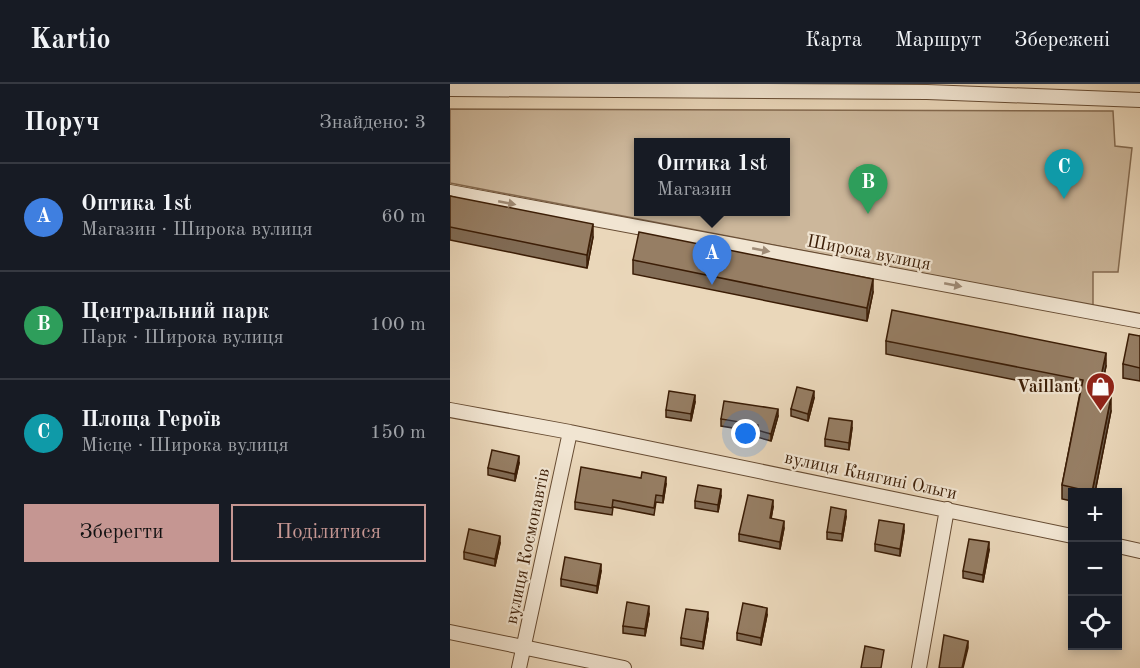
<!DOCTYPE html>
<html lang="uk">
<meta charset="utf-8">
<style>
:root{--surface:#171b24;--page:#20242c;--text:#f1f3f6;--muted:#9ea1a6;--line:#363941;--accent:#c59692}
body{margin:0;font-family:"Old Standard TT",serif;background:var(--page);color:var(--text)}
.controls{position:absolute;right:18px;bottom:18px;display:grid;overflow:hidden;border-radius:0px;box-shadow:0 3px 9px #0003}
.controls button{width:54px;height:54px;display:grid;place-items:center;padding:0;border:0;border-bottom:2px solid var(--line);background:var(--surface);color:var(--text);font:30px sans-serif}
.you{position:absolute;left:296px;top:350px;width:21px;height:21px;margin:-15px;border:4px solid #fff;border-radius:50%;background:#1a73e8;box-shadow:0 0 0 9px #1a73e833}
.badge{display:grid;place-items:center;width:39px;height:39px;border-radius:50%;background:var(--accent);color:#fff;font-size:20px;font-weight:700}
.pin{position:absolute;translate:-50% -50px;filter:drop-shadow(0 2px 3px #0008)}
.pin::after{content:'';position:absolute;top:32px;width:21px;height:18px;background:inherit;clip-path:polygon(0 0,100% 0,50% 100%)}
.popup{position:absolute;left:184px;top:54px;width:156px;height:78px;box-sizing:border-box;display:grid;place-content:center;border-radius:0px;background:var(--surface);filter:drop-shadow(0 2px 4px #0005);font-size:20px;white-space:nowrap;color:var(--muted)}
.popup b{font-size:22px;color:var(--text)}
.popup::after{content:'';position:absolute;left:50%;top:100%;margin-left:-12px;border:12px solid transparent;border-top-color:var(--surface)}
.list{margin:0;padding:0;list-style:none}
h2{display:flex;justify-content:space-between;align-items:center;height:78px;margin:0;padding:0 24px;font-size:26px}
h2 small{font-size:20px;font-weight:400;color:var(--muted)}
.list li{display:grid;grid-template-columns:39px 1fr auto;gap:18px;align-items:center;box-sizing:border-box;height:108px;padding:0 24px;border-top:2px solid var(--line)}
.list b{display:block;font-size:22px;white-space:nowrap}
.list p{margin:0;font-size:20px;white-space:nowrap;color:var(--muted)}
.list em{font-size:20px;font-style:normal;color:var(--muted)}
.actions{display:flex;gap:12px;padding:18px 24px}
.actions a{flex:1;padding:14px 0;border:2px solid var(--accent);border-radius:0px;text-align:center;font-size:21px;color:var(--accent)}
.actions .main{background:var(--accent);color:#111}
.icon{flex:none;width:33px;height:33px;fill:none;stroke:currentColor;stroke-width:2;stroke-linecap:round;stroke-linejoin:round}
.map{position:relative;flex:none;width:690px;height:584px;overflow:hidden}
header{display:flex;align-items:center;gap:36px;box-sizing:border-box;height:84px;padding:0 30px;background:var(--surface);border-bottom:2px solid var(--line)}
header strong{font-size:28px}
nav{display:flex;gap:33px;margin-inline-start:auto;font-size:21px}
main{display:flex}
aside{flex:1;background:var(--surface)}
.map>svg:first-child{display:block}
</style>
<header>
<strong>Kartio</strong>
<nav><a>Карта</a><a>Маршрут</a><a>Збережені</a></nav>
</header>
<main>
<aside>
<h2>Поруч<small>Знайдено: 3</small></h2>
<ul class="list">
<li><span class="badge" style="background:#3f7fe0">A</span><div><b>Оптика 1st</b><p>Магазин · Широка вулиця</p></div><em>60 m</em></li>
<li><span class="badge" style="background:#2e9e5b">B</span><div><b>Центральний парк</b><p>Парк · Широка вулиця</p></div><em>100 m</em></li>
<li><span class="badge" style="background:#0f9aa8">C</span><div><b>Площа Героїв</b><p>Місце · Широка вулиця</p></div><em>150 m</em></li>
</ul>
<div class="actions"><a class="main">Зберегти</a><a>Поділитися</a></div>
</aside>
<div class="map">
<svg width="690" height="584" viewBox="0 0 690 584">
<rect width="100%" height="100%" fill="#ead7ba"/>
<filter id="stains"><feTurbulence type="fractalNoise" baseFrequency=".00333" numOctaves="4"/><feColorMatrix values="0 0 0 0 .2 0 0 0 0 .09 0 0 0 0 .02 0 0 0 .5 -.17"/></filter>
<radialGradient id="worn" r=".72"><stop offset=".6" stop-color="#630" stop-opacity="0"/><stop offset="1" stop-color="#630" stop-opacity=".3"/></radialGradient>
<path fill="#ccb79b" stroke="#846a50" stroke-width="1.5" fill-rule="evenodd" d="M0,25L663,27L665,62L682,64L668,188H643V222L0,99ZM188,58H336V128H188Z"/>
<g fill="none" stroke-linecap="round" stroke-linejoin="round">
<defs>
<path id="minor" d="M0,5L477,8L690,16
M0,108L690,237
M0,326L120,348L622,452
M668,462L690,467
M0,548L174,584
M69,584L120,348
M469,584L497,425"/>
</defs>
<use href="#minor" stroke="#674c33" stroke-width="16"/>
<use href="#minor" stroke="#f1e5d2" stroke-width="14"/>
</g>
<path fill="#816c56" stroke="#3b1d06" stroke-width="1.5" d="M0,112L143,153L137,184L0,156Z
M183,176L423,208L417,237L183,190Z
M690,252V297L673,294V280Z
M436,257L656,282L650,311L661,327L645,408H622V417L612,415V401L630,309L436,270Z
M364,314L358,337L341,332V325Z
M245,318L241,337L216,333V326Z
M328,332L321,357L307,353V348L271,342V335Z
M402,344L399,366L375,362V355Z
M69,379L65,397L38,391V384Z
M216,400L213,419L206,418L204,431L163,423L162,431L125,425V418Z
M271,412L268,428L245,424V417Z
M323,423L321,434L334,444L330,465L289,457V450Z
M396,433L392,457L377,455V448Z
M454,447L450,472L425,467V460Z
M50,459L45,482L14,475V468Z
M539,466L533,498L513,494V487Z
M151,487L147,509L111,502V495Z
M199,530L195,552L173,549V542Z
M317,531L311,561L287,556V549Z
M258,535L253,565L231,561V554Z
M651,561H665L664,565Z"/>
<path fill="#695846" stroke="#3b1d06" stroke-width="1.5" d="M143,140V153L137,184V171Z
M423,195V208L417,237V224Z
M656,269V282L647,324V311Z
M364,307V314L358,337V330Z
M245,311V318L241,337V330Z
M661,313V327L645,408H642Z
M328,325V332L321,357V350Z
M402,337V344L399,366V359Z
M69,372V379L65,397V390Z
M216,393V400L213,419V412Z
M271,405V412L268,428V421Z
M323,416V423L320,441V434Z
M396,426V433L392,457V450Z
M334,437V444L330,465V458Z
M454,440V447L450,472V465Z
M50,452V459L45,482V475Z
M539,458V466L533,498V491Z
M151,480V487L147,509V502Z
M199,522V530L195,552V545Z
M317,524V531L311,561V554Z
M258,528V535L253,565V558Z
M670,531V538L668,550V543Z
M518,557V564L513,584H512Z"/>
<path fill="#967e64" stroke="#3b1d06" stroke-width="1.5" d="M0,112L143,140L137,171L0,143Z
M189,148L423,195L417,224L183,176Z
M442,226L656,269L647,311L661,313L642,408L612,401L633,296L436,257Z
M679,250L690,252V284L673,280Z
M347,303L364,307L358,330L341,325Z
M219,307L245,311L241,330L216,326Z
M274,317L328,325L321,350L307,346L308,341L271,335Z
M379,334L402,337L399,359L375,355Z
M42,366L69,372L65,390L38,384Z
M131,383L191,394L192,388L216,393L213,412L206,411L204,424L163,416L162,424L125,418Z
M248,401L271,405L268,421L245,417Z
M298,411L323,416L320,434L334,437L330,458L289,450Z
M381,423L396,426L392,450L377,448Z
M429,436L454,440L450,465L425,460Z
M19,445L50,452L45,475L14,468Z
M519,455L539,458L533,491L513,487Z
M115,473L151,480L147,502L111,495Z
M177,518L199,522L195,545L173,542Z
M293,519L317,524L311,554L287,549Z
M236,525L258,528L253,558L231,554Z
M668,530L670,531L668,543Z
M494,551L518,557L512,584H489Z
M415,562L434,566L431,584H411Z"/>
<defs><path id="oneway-solid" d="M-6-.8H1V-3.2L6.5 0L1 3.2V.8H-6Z" transform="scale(1.5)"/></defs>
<g fill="#9f8b76">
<use href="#oneway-solid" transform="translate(57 119) rotate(11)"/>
<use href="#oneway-solid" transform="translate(311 166) rotate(11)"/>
<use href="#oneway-solid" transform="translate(503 201) rotate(11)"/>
</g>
<defs>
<symbol id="shop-pin" viewBox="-11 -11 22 30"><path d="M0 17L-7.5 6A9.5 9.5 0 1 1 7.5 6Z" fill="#8f2418" stroke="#f1e5d2"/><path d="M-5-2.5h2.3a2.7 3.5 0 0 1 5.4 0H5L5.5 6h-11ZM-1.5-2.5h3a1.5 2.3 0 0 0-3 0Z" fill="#fff"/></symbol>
</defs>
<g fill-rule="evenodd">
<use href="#shop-pin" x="634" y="286" width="33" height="45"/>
</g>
<g text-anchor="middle" stroke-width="4.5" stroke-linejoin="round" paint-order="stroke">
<g font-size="18" fill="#3b1d06" stroke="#f1e5d2">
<text transform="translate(419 168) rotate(11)" y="6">Широка вулиця</text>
<text transform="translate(421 391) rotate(12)" y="6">вулиця Княгині Ольги</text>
<text transform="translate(77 462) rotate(-78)" y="6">вулиця Космонавтів</text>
</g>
<g font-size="18" font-weight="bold" fill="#3b1d06" stroke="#f1e5d2" text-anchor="end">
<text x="630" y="308">Vaillant</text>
</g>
</g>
<rect width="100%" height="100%" filter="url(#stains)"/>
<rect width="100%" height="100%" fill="url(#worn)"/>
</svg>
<div class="controls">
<button>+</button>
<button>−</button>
<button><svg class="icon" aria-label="locate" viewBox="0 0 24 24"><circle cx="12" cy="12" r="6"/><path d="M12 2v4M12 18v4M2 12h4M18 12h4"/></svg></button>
</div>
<div class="you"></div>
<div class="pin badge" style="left:262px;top:201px;background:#3f7fe0">A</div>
<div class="popup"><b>Оптика 1st</b>Магазин</div>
<div class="pin badge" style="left:418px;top:130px;background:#2e9e5b">B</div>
<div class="pin badge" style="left:614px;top:115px;background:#0f9aa8">C</div>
</div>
</main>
